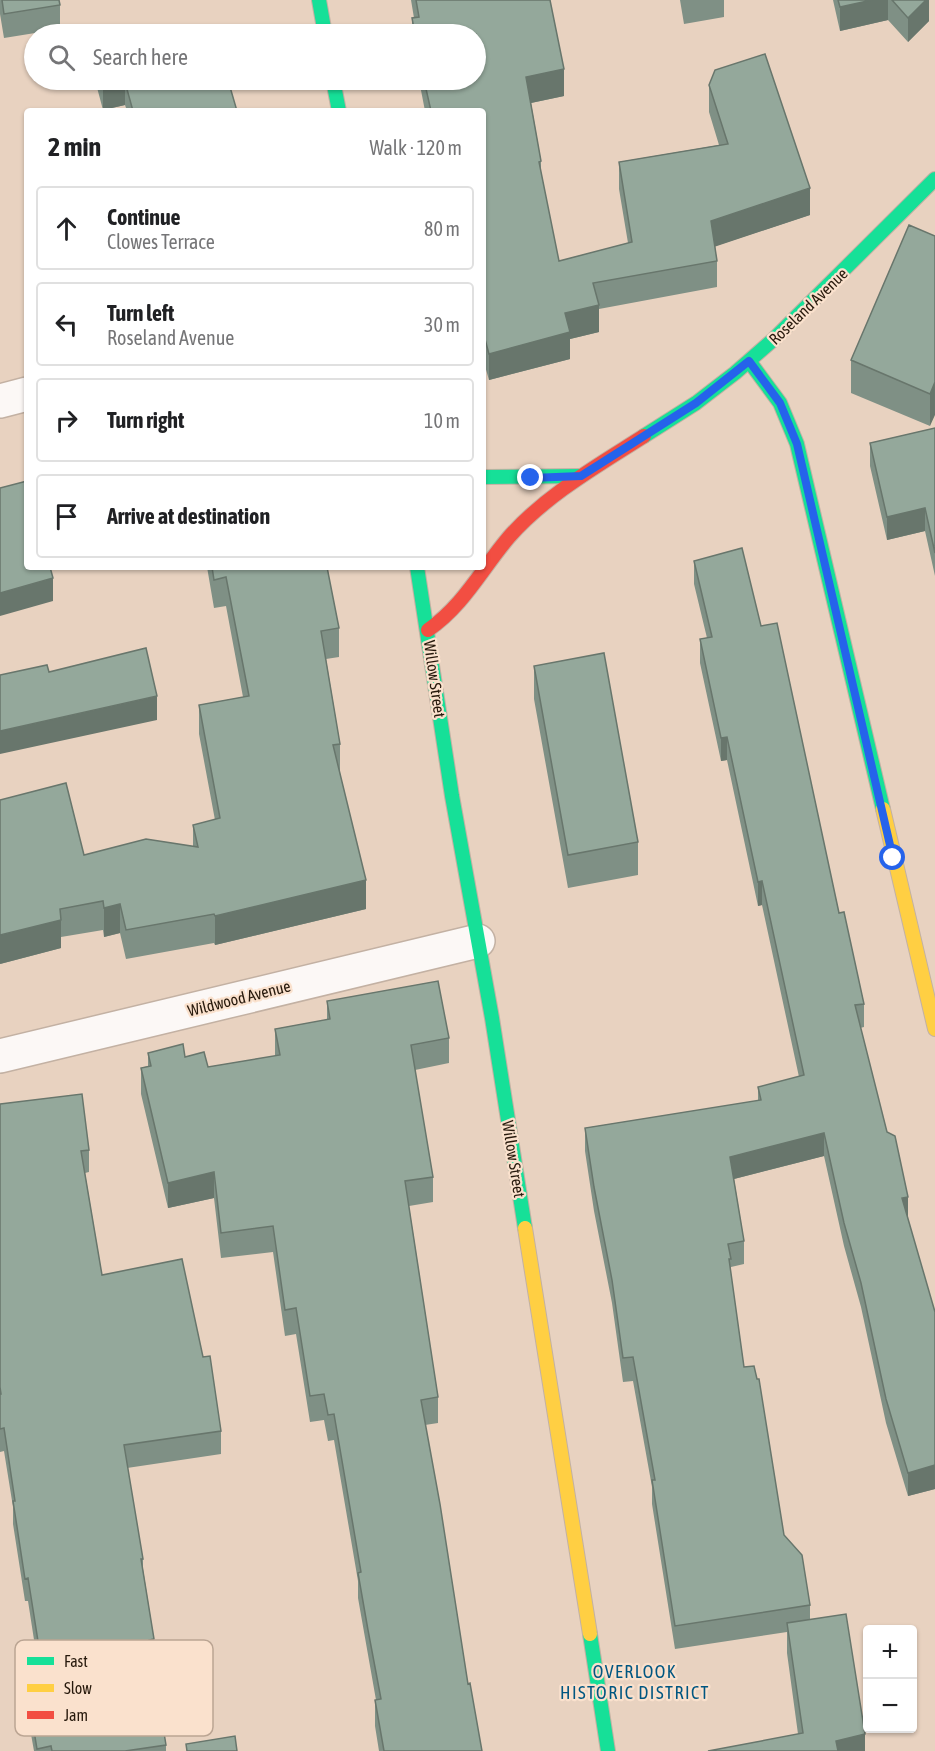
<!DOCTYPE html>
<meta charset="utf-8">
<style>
:root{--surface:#fff;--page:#f2f2f2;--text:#202124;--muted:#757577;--line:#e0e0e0}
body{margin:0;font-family:"Asap Condensed",sans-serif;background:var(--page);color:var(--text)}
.controls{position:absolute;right:18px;bottom:18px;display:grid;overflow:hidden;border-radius:6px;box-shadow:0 2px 4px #0004}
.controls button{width:54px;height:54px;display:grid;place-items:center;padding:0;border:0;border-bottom:2px solid var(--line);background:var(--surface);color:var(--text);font:30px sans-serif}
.stop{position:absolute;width:18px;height:18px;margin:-14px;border:4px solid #2563eb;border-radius:50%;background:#fff}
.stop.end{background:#2563eb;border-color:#fff;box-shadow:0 2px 6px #0008}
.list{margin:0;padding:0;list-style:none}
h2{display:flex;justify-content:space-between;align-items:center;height:78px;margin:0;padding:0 24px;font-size:26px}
h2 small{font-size:20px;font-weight:400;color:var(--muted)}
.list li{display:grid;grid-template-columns:39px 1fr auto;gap:18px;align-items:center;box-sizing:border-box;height:84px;margin:0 12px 12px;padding:0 12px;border:2px solid var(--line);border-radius:6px}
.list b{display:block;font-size:22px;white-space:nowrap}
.list p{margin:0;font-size:20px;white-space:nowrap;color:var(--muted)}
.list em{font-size:20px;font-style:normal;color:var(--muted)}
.icon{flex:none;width:33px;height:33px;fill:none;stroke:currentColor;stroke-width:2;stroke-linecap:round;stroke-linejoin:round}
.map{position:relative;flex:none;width:935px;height:1751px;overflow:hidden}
.search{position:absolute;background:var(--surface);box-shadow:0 2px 4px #0004;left:24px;top:24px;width:462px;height:66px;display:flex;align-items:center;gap:15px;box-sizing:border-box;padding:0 21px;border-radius:33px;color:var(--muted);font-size:22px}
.panel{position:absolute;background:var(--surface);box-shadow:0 2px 4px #0004;left:24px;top:108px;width:462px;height:462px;border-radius:6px}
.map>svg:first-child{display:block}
</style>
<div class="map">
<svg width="935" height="1751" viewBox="0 0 935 1751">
<rect width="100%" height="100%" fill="#e8d2c0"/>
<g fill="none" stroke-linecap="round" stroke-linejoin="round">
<defs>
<path id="street" d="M0,401L27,394
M0,1056L478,941"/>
<path id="fast" d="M319,0L325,34
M333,80L339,111
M749,361L780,403L797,444L883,809
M644,436L696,403L735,373L774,339L935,179
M483,477L581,476
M417,567L452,796L492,1018L525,1228
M590,1634L608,1751"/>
<path id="slow" d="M883,809L935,1029
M525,1228L590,1634"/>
<path id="jam" d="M428,630C464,605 481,570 509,537C546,495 597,466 644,436"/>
</defs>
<use href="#street" stroke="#c3b1a3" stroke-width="36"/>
<use href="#fast" stroke="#c3b1a3" stroke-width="16"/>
<use href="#slow" stroke="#c3b1a3" stroke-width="16"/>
<use href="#jam" stroke="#c3b1a3" stroke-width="16"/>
<use href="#street" stroke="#fcf8f6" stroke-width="33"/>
<use href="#fast" stroke="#16e098" stroke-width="14"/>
<use href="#slow" stroke="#ffcf43" stroke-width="14"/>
<use href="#jam" stroke="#f24e42" stroke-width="14"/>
</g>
<path fill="#7f9085" d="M0,0H59L60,5V29L4,38L0,14Z
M411,0H550L564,96L531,103L541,161V176L559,261L628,243L619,189V162L719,145L709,112V85L810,215L715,246L717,261V287L599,309V332L570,339V359L489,380L483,359V111H425L419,80H476V34H412V18H414Z
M680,0H724V17L684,24Z
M833,0H929V21L908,42L888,20L840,31Z
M95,80H228L237,111H127L125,105L103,110Z
M935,236L930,426L851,393V360Z
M935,428V576L925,531L887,540L870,466V443Z
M694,561L761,626L864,1004V1027L860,1028L908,1219L935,1312V1489L908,1496L886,1423L861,1307L844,1246L824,1156L734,1179L744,1241V1264L731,1267V1274L744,1367L784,1535L810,1605V1619L865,1751L798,1734L787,1653V1632L675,1649L652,1504V1487L633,1381L623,1382L612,1303L594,1211L585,1151V1128L758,1101V1087L799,1077L762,905L758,906L727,760L721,761L700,663V639L707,638L694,584Z
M207,567H327L339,628V657L326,659L340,744V773L366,909L215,945L214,943L126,959L120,933L104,937L103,930L61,937V948L0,964L84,855L193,846V825L215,820L199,734V705L243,697L226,606L214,608Z
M534,666L638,842V875L568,888L534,699Z
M327,1001L449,1038V1063L415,1070L433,1177V1202L409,1206L438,1397V1423L425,1425L468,1684L482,1751H379L375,1726V1700H376L358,1598V1581L334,1440L328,1441L324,1420L310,1422L296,1334L285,1336L273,1252L221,1258L214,1198L168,1208L141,1094V1068L148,1066V1053L185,1057L208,1067L275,1056V1029L327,1020Z
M0,1104L89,1150V1172L85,1173L102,1275L203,1357L221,1431V1454L127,1468L143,1559V1569L154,1639V1662H153L166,1745V1751H34L29,1723V1700L43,1698L28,1601H25L13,1524V1507L4,1451L0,1452Z"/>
<path fill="#68766c" d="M872,0H888V20L840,31V7Z
M926,0H929V21L908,42V18Z
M564,69V96L526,104V77Z
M125,82V105L103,110V88Z
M810,188V215L711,248V221Z
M599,305V332L570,339V359L489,380V354L565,313Z
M935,382V415L930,426V394Z
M925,508V531L887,540V517Z
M53,578V601L0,616V593Z
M157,696V720L0,754V731Z
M727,737V760L721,761V738Z
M366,880V909L215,945V916Z
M762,881V905L758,906V882Z
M120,904V933L104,937V908Z
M61,920V948L0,964V935Z
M824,1133V1156L730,1180V1157Z
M214,1172V1198L168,1208V1183Z
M908,1197V1220L902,1198Z
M935,1465V1489L908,1496V1473Z
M865,1734V1751H836V1741Z"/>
<path fill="#94a89b" stroke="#68766c" stroke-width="1.5" d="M2,0H59L60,5L4,14Z
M416,0H550L564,69L526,77L541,161L539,162L559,261L632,242L619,162L728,144L709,85L715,70L765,54L810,188L711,221L717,261L593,283L599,305L565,313L570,332L489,354L483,332V111H431L424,80H476V34H415L412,18L419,17Z
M838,0H872L840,7Z
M892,0H926L908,18Z
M101,80H228L237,111H133L125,82L103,88Z
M909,225L935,236V382L930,394L851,360Z
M935,428V553L925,508L887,517L870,443Z
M27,481V567H50L53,578L0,593V488Z
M742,548L761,626L777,623L839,913L844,912L864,1004L855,1005L887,1132L895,1136L908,1197L902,1198L935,1312V1465L908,1473L886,1399L861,1283L844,1223L824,1133L730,1157L744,1241L728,1244L731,1259H729L744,1367L754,1366L757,1379H759L784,1535L802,1555L810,1605L675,1626L652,1480H655L633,1357L623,1358L612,1280L594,1187L585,1128L761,1100L758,1087L804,1075L762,881L758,882L727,737L721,738L700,639L712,637L694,561Z
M212,567H327L339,628L321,631L340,744L333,745L366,880L215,916L214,914L126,930L120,904L104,908L103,901L60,909L61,920L0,935V800L66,783L84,855L146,839L198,847L193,825L220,818L199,705L249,696L226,577L214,580Z
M146,648L157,696L0,731V675L47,665L49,672Z
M604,653L638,842L568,855L534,666Z
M438,981L449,1038L411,1045L433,1177L405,1181L438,1397L421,1400L440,1504L468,1684L470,1683L482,1751H384L375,1700L381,1699L368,1630L358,1573L361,1572L334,1414L328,1415L324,1394L310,1396L296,1308L285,1310L273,1226L221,1233L214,1172L168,1183L141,1068L151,1066L148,1053L183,1044L185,1057L204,1052L208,1067L280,1055L275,1029L330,1019L327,1001Z
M82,1094L89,1150L81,1151L102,1275L182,1259L203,1357L210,1356L221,1431L124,1445L143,1559H141L154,1639L149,1640L166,1745L125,1751H52L51,1746L37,1749L29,1700L47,1698L28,1578L25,1579L13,1501H15L4,1428L0,1429V1394H1L0,1387V1104Z
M846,1614L865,1734L836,1741L838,1751H708L803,1733L787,1623Z
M235,1736L237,1751H187L186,1744Z"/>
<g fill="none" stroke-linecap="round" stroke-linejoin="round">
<path stroke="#2563eb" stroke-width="8" d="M531,478L581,476L696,403L749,361L780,403L797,444L893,858"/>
</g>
<g text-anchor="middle" stroke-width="4.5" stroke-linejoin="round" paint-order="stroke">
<g font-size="16" fill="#27190c" stroke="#fae1cd">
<text transform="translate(808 306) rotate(-44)" y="6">Roseland Avenue</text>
<text transform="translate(435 679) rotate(82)" y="6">Willow Street</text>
<text transform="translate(239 998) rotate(-14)" y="6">Wildwood Avenue</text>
<text transform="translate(514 1159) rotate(81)" y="6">Willow Street</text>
</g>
<g font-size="18" letter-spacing="1.5" fill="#005681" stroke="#fae1cd">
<text x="635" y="1678">OVERLOOK<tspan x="635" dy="21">HISTORIC DISTRICT</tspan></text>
</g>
</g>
<rect x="15" y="1640" width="198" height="96" rx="9" fill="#fae1cd" stroke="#bba593" stroke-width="1.5"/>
<rect x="27" y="1657" width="27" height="8" fill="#16e098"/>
<rect x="27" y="1684" width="27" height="8" fill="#ffcf43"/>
<rect x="27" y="1711" width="27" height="8" fill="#f24e42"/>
<g font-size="16" fill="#27190c">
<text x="64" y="1667">Fast</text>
<text x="64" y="1694">Slow</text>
<text x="64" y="1721">Jam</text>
</g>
</svg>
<div class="controls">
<button>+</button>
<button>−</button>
</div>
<div class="stop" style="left:893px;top:858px"></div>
<div class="stop end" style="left:531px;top:478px"></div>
<div class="search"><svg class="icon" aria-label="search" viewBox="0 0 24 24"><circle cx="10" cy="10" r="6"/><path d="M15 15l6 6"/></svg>Search here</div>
<section class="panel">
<h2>2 min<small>Walk · 120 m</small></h2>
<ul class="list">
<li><svg class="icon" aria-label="ahead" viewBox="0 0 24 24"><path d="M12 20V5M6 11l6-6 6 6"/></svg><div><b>Continue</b><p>Clowes Terrace</p></div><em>80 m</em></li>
<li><svg class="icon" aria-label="left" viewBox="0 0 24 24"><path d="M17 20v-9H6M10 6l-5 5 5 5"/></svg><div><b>Turn left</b><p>Roseland Avenue</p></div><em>30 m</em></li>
<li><svg class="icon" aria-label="right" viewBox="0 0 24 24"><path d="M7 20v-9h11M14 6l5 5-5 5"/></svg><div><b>Turn right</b></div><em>10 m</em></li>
<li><svg class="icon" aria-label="arrive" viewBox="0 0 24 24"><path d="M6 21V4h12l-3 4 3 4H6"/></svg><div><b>Arrive at destination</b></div></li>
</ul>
</section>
</div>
